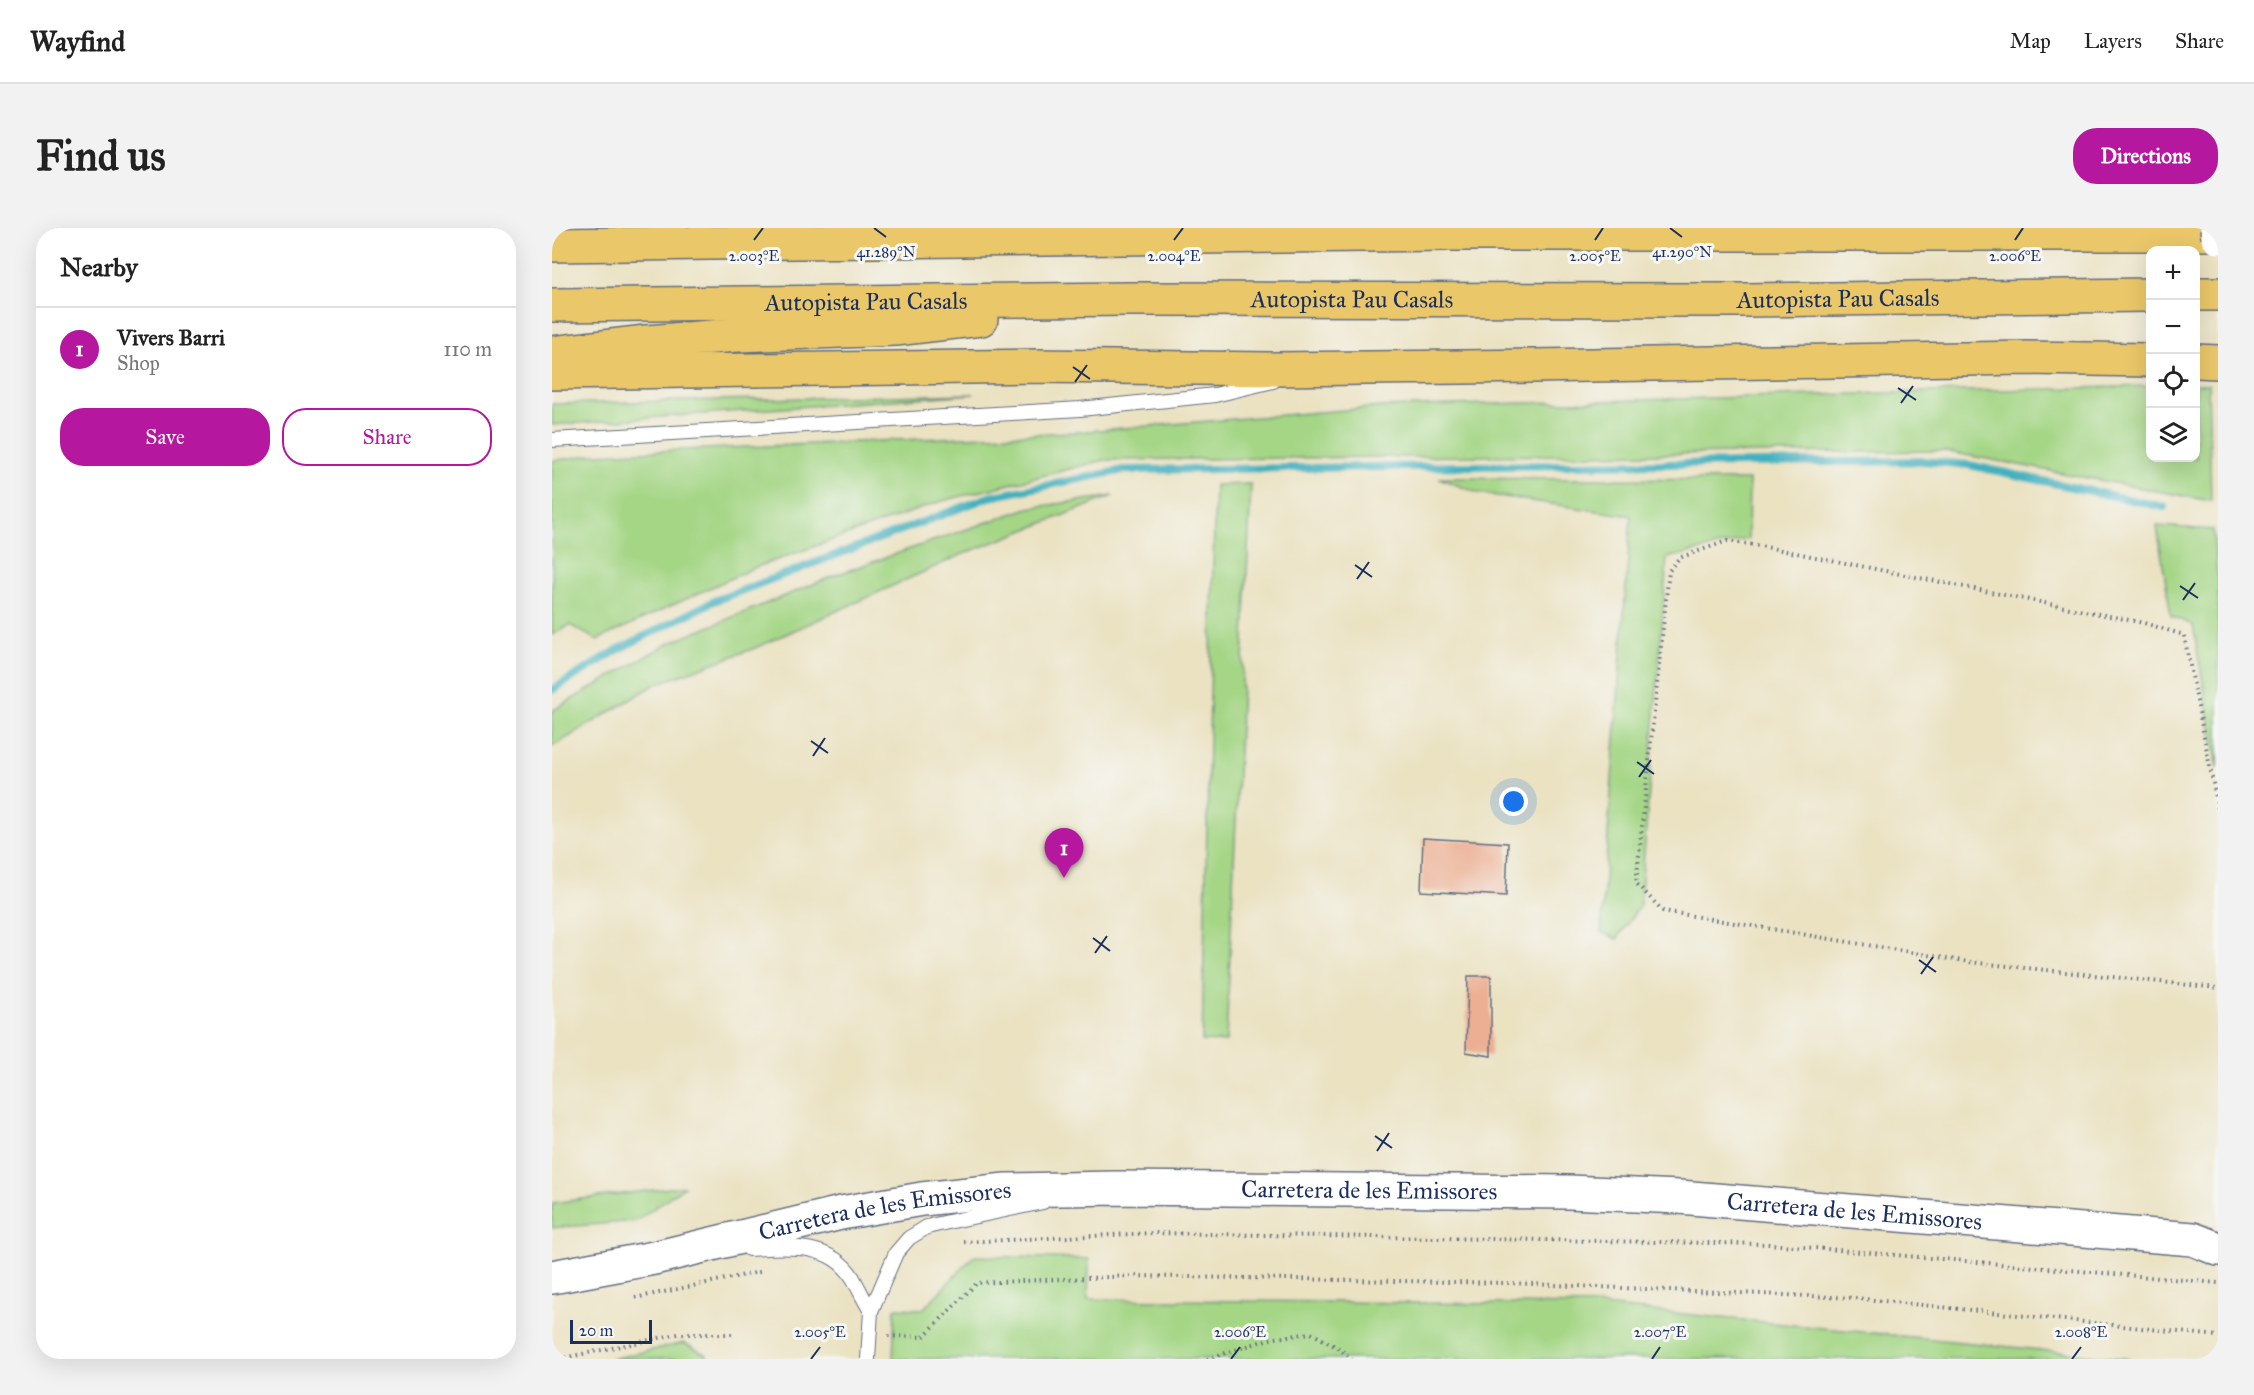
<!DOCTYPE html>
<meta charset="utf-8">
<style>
:root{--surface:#fff;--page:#f2f2f2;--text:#222;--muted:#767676;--line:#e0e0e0;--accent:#b5179e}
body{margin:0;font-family:"IM FELL Great Primer",serif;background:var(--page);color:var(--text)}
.controls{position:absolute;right:18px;top:18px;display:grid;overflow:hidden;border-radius:12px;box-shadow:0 6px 24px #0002}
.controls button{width:54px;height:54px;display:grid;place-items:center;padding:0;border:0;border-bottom:2px solid var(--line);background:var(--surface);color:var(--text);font:30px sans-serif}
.scale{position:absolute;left:18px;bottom:15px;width:82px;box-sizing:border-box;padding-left:6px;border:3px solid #1b2f5e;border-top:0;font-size:16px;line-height:21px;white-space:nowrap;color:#1b2f5e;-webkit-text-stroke:4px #f6f6f2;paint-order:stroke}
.you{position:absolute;left:962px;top:574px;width:21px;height:21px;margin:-15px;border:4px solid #fff;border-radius:50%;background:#1a73e8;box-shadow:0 0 0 9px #1a73e833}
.badge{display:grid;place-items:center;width:39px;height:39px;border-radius:50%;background:var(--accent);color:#fff;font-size:20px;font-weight:700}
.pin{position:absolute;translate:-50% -50px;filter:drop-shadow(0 2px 3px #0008)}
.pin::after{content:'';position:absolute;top:32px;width:21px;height:18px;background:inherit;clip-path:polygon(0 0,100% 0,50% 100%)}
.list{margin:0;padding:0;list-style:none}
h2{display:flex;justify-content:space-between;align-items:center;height:78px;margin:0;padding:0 24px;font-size:26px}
h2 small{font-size:20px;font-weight:400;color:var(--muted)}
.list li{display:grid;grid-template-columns:39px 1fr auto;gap:18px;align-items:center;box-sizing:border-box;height:84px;padding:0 24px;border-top:2px solid var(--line)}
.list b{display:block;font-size:22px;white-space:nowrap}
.list p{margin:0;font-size:20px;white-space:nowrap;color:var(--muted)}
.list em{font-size:20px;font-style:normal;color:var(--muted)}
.actions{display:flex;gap:12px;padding:18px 24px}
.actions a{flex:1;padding:14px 0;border:2px solid var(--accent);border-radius:24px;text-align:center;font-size:21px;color:var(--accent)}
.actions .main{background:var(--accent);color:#fff}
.icon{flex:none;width:33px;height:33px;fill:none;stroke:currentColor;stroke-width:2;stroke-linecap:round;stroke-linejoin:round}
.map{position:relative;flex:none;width:1666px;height:1131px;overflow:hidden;border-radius:24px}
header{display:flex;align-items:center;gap:36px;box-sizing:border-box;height:84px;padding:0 30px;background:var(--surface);border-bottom:2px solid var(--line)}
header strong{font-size:28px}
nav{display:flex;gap:33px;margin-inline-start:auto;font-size:21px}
.intro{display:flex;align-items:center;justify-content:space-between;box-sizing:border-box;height:144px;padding:0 36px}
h1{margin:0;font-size:42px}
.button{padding:15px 27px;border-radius:24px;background:var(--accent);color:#fff;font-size:21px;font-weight:700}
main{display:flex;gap:36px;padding:0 36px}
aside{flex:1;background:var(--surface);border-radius:24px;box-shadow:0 6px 24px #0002}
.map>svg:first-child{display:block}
</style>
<header>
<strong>Wayfind</strong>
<nav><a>Map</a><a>Layers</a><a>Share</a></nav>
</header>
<div class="intro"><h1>Find us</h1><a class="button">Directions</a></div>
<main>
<aside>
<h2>Nearby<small></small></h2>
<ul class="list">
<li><span class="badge">1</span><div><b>Vivers Barri</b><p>Shop</p></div><em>110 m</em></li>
</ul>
<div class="actions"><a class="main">Save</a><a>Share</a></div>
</aside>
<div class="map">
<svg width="1666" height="1131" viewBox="0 0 1666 1131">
<rect width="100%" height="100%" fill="#f6f6f2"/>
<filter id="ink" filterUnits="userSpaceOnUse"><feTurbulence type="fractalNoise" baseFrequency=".0167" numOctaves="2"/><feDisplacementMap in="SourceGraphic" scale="12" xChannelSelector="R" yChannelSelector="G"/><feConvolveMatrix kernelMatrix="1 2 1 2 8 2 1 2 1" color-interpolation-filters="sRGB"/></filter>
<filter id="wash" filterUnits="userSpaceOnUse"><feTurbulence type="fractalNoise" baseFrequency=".008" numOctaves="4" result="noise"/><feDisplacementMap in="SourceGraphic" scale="24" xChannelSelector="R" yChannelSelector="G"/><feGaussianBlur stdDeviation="1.35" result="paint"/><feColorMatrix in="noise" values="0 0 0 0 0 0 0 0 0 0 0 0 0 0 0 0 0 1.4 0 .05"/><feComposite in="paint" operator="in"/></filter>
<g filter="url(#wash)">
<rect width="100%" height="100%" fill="#ebe2c2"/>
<path fill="#a4d685" stroke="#608272" stroke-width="1.5" d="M1644,156H1656L1659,273L1392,223L553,232L390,273L199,341L45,412L18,397L0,407V233L43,226L523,204L829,179L1598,158V230H1644Z
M422,166L0,197V176Z
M887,250L1197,252L1196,311L1115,330L1088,677L1065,711L1049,704L1079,288L926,265Z
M699,256L674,814L650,813L663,257Z
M561,268L411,326L203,420L104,456L0,519V483L115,416L286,346L476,280Z
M1605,298L1661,302L1666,357V541L1641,397L1619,388Z
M133,958L84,993L0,1000V975Z
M422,1028L537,1031L536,1071L1042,1077L1578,1131H341L343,1080L371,1081Z
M132,1115L155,1127V1131H59Z"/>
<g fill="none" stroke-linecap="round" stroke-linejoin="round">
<path stroke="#43b1bf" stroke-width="8" d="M0,462L67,421L162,373L437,269L572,242L1372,233L1417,237L1612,279"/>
</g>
<g id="blocks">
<path fill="#ecaf93" d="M871,610L956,615L954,668L869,663Z
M916,748H939V828L914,824Z"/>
</g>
</g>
<g filter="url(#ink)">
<use href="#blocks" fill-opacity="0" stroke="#646e81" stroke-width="1.5"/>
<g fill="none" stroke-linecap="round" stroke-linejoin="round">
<defs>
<path id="service" d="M0,212L528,181L663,167L721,153
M197,1021C234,1019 278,1013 301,1050C307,1061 312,1072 319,1083
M316,1131L319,1083L344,1025L357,1010L375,999L396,994L491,974"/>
<g id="tertiary">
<path id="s1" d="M0,1049L102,1030L289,985L370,971L454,962L563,960L1017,964L1127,969L1641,1011L1666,1021"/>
</g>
<path id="trunk" d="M1644,133L1666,134
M0,145L484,138L720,141L912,139L1475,130L1598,132"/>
<g id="motorway">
<path d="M0,17L895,6H1666"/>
<path d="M1644,66H1666"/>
<path id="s2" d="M0,77L577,71L1191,72L1598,67"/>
<path d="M0,125L94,114L186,107L343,101L429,91"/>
</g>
</defs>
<use href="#service" stroke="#646e81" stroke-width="16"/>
<use href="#tertiary" stroke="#646e81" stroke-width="36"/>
<use href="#trunk" stroke="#646e81" stroke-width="36"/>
<use href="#motorway" stroke="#646e81" stroke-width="36"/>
<path stroke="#646e81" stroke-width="4" stroke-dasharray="1.5 4.5" stroke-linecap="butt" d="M1666,580L1632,407L1592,395L1214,319L1175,313L1127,330L1117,343L1084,655L1111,683L1417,734L1666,760
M412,1014L601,1005L1217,1016L1666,1055
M83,1070L212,1043
M336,1108L371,1109L425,1055L579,1048L955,1055L1303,1070L1666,1108
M7,1131L126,1106H180
M655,1131L717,1111L759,1105L788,1121L800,1131"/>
<use href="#service" stroke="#fff" stroke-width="14"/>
<use href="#tertiary" stroke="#fff" stroke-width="33"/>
<use href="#trunk" stroke="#eac769" stroke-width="33"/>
<use href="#motorway" stroke="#eac769" stroke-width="33"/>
<defs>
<path id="tertiary-bridge" d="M1665,0L1666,9"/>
</defs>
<use href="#tertiary-bridge" stroke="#646e81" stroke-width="36" stroke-linecap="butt"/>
<use href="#tertiary-bridge" stroke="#fff" stroke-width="33"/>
</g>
</g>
<path fill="none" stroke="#1b2f5e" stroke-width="2" d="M322,0L334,9M1118,0L1130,9M202,12L211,0M622,12L631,0M1043,12L1051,0M1463,12L1471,0M521,139L538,151M523,154L535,137M1346,160L1364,172M1349,175L1361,158M803,337L820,349M805,351L817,334M1628,358L1646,370M1631,372L1643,355M259,513L276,525M261,528L273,510M1085,534L1102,546M1087,549L1099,532M541,710L558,723M543,725L555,708M1367,732L1384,744M1369,746L1381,729M823,908L840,920M825,923L837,905M259,1131L268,1119M679,1131L688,1119M1100,1131L1108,1119M1520,1131L1529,1119"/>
<g text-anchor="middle" stroke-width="6" stroke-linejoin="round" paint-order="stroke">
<g font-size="24" fill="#1b2f5e" stroke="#f6f6f2">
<text dy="8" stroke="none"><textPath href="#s2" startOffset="1286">Autopista Pau Casals</textPath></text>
<text dy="8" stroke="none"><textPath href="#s2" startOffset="800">Autopista Pau Casals</textPath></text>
<text dy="8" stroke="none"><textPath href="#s2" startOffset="314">Autopista Pau Casals</textPath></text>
<text dy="8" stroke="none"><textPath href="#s1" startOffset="826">Carretera de les Emissores</textPath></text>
<text dy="8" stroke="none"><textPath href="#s1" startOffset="1312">Carretera de les Emissores</textPath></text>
<text dy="8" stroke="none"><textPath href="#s1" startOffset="340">Carretera de les Emissores</textPath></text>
</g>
</g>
<g font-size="15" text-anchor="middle" fill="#1b2f5e" stroke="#f6f6f2" stroke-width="6" stroke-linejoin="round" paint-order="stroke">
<text x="334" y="29">41.289°N</text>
<text x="1130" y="29">41.290°N</text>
<text x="202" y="33">2.003°E</text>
<text x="622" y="33">2.004°E</text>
<text x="1043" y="33">2.005°E</text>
<text x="1463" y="33">2.006°E</text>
<text x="268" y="1109">2.005°E</text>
<text x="688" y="1109">2.006°E</text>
<text x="1108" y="1109">2.007°E</text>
<text x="1529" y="1109">2.008°E</text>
</g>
</svg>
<div class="controls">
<button>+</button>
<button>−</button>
<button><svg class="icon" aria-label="locate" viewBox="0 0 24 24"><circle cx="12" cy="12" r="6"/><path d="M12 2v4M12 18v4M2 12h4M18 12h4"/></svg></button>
<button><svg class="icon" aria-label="layers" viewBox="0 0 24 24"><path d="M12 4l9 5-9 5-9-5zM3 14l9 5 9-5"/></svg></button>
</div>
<div class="scale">20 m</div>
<div class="you"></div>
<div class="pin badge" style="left:512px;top:650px">1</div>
</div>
</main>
